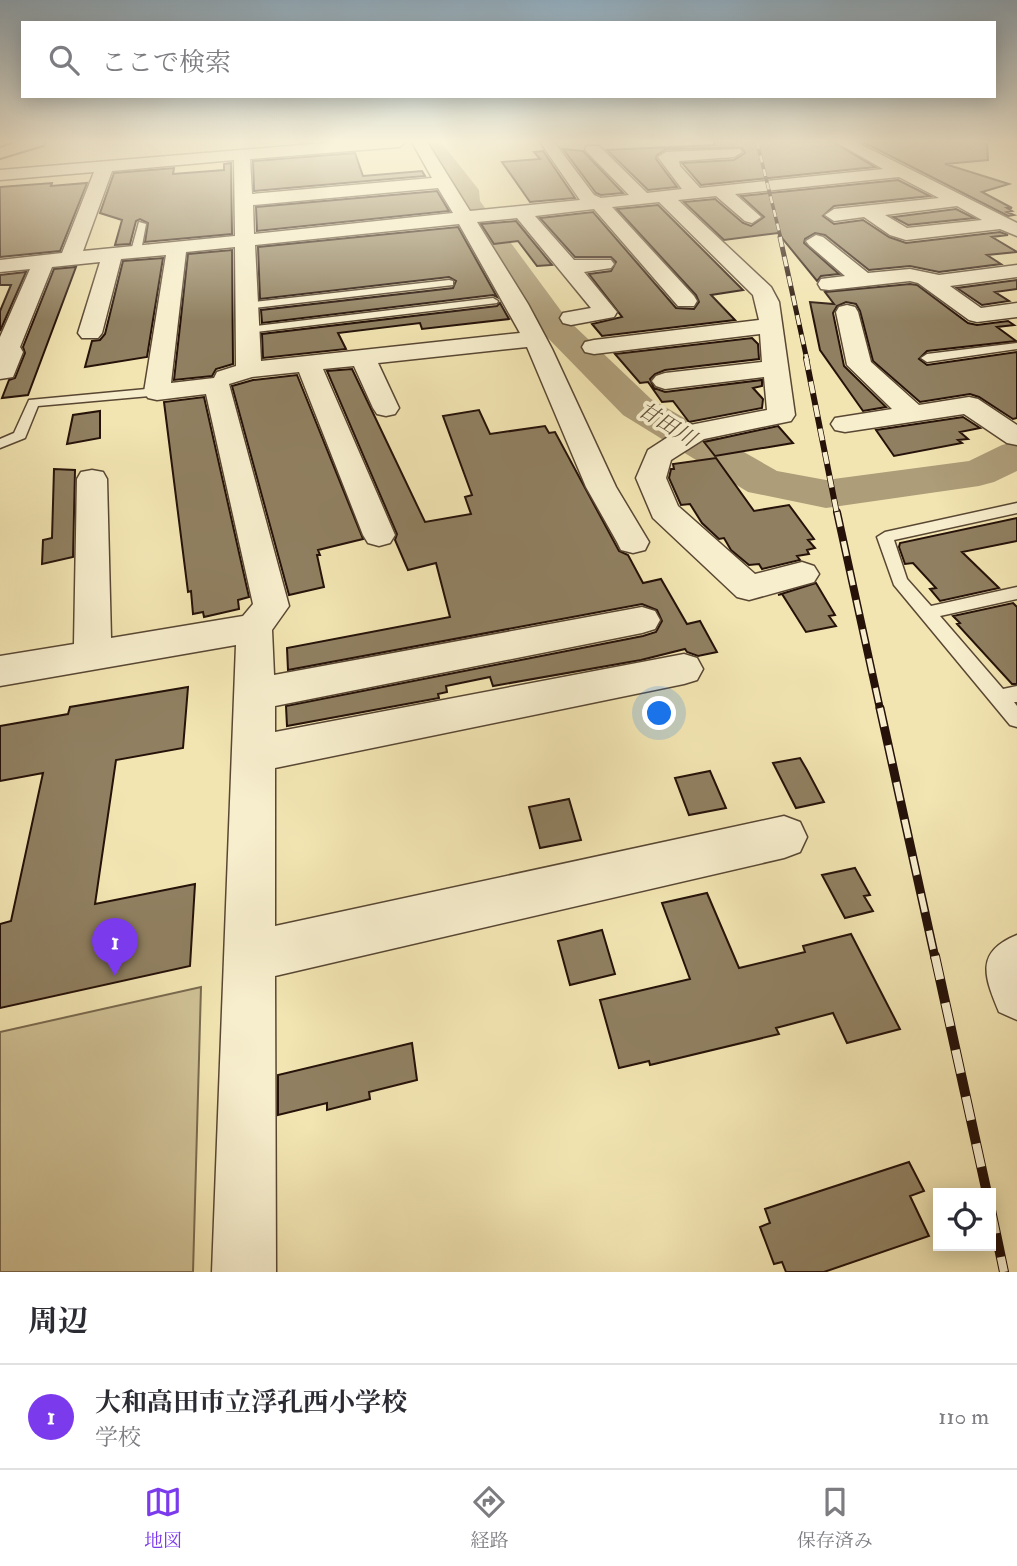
<!DOCTYPE html>
<html lang="ja">
<meta charset="utf-8">
<style>
:root{--surface:#fff;--page:#f2f2f3;--text:#2b2b33;--muted:#7c7c81;--line:#e1e1e2;--accent:#7c3aed}
body{margin:0;font-family:"IM FELL Double Pica","Noto Serif JP",serif;background:var(--page);color:var(--text)}
.controls{position:absolute;right:21px;bottom:21px;display:grid;overflow:hidden;border-radius:0px;box-shadow:0 4px 18px #0003}
.controls button{width:63px;height:63px;display:grid;place-items:center;padding:0;border:0;border-bottom:2px solid var(--line);background:var(--surface);color:var(--text);font:35px sans-serif}
.you{position:absolute;left:660px;top:714px;width:24px;height:24px;margin:-18px;border:5px solid #fff;border-radius:50%;background:#1a73e8;box-shadow:0 0 0 10px #1a73e833}
.badge{display:grid;place-items:center;width:46px;height:46px;border-radius:50%;background:var(--accent);color:#fff;font-size:23px;font-weight:700}
.pin{position:absolute;translate:-50% -58px;filter:drop-shadow(0 2px 4px #0008)}
.pin::after{content:'';position:absolute;top:37px;width:24px;height:21px;background:inherit;clip-path:polygon(0 0,100% 0,50% 100%)}
.list{margin:0;padding:0;list-style:none}
h2{display:flex;justify-content:space-between;align-items:center;height:91px;margin:0;padding:0 28px;font-size:30px}
h2 small{font-size:23px;font-weight:400;color:var(--muted)}
.list li{display:grid;grid-template-columns:46px 1fr auto;gap:21px;align-items:center;box-sizing:border-box;height:105px;padding:0 28px;border-top:2px solid var(--line)}
.list b{display:block;font-size:26px;white-space:nowrap}
.list p{margin:0;font-size:23px;white-space:nowrap;color:var(--muted)}
.list em{font-size:23px;font-style:normal;color:var(--muted)}
.icon{flex:none;width:38px;height:38px;fill:none;stroke:currentColor;stroke-width:2;stroke-linecap:round;stroke-linejoin:round}
.map{position:relative;flex:none;width:1017px;height:1272px;overflow:hidden}
.search{position:absolute;background:var(--surface);box-shadow:0 4px 18px #0003;left:21px;right:21px;top:21px;height:77px;display:flex;align-items:center;gap:18px;box-sizing:border-box;padding:0 24px;border-radius:0px;color:var(--muted);font-size:26px}
.sheet{height:196px;background:var(--surface)}
nav{display:flex;justify-content:space-around;align-items:center;box-sizing:border-box;height:98px;border-top:2px solid var(--line);background:var(--surface);font-size:19px;color:var(--muted)}
nav a{display:grid;justify-items:center;gap:4px}
nav .on{color:var(--accent)}
.map>svg:first-child{display:block}
</style>
<div class="map">
<svg width="1017" height="1272" viewBox="0 0 1017 1272">
<rect width="100%" height="100%" fill="#f2e5b2"/>
<filter id="stains"><feTurbulence type="fractalNoise" baseFrequency=".00286" numOctaves="4"/><feColorMatrix values="0 0 0 0 .2 0 0 0 0 .09 0 0 0 0 .02 0 0 0 .5 -.17"/></filter>
<radialGradient id="worn" r=".72"><stop offset=".6" stop-color="#630" stop-opacity="0"/><stop offset="1" stop-color="#630" stop-opacity=".3"/></radialGradient>
<path fill="#cfc195" stroke="#7a6a4f" stroke-width="2" d="M201,987L193,1272H0V1032Z"/>
<g fill="none" stroke-linecap="round" stroke-linejoin="round">
<path fill="#ad9d79" fill-rule="evenodd" d="M418,142H441L479,190L480,201L567,319L651,399L777,471L826,480L969,461L1002,445L1017,441V471L994,482L979,486L826,508L748,492L623,415L543,333L454,201L453,190Z"/>
</g>
<path fill="#908061" stroke="#261209" stroke-width="2" d="M714,142H833L875,167L701,185L682,163L734,160L745,153L742,148L666,149L657,155L656,159L677,187L648,190L607,150L715,145Z
M863,142H987L988,160L945,164L1009,184L982,192L1012,208H1007L1012,211L1007,212L1014,215L1008,216Z
M563,149L583,151L623,193L601,195L596,193Z
M543,151L575,198L530,202L502,162L540,159L534,152Z
M355,153L363,176L422,171L425,176L254,191L253,161Z
M231,163L232,234L145,242L148,223L140,219L136,221L130,244L115,245L122,220L100,213L114,173L174,168L173,174L224,170V164Z
M898,180L930,196L834,206L823,216L834,224L863,220L889,237L906,243L1000,232L1008,235L992,237L1017,252L987,255L1001,264L939,272L910,266L869,270L825,235L815,233L805,239L804,243L839,274L821,276L817,281L778,233L724,240L684,202L715,199L743,223L751,226L764,217L741,196Z
M52,183L51,186L87,183L60,251L0,257V187Z
M437,191L449,211L257,231L256,207Z
M658,205L743,290L711,295L735,320L602,336L592,324L622,317L589,274L611,271L616,262L611,257H575L540,218L593,212L676,308L694,309L699,302L696,295L617,209Z
M956,209L974,218L908,225L893,217Z
M516,221L552,265L537,266L518,241L494,244L481,224Z
M458,227L497,297L493,295L262,323L261,310L453,288L456,281L449,277L260,299L258,247Z
M232,250L233,364L216,369L212,376L174,380L188,254Z
M163,258L147,357L85,367L92,341L100,340L105,334L123,261Z
M76,267L28,395L2,398L9,380L15,378L25,353L23,347L54,269Z
M26,272L0,331V311L11,285H0V275Z
M1017,280V289L995,292L1009,301L982,305L957,288Z
M910,284L917,285L968,323L977,325L1008,321L1014,325L997,327L1016,341L927,351L919,359L927,365L1017,352V418L1013,419L979,397L970,394L920,402L873,361L860,311L856,304L846,302L837,306L833,313L844,366L886,407L863,411L820,350L810,302L834,304L825,292Z
M500,303L509,319L422,329L420,323L338,333L346,349L263,358L262,334L497,306Z
M752,338L758,344L759,359L665,370L655,374L650,379L654,388L665,392L762,380V386L753,388L763,399L762,408L689,422L673,401L662,402L648,382L640,383L615,354Z
M352,369L425,522L471,514L465,497L472,495L443,416L479,410L490,434L545,426L549,433L555,432L619,551L628,555L643,583L661,579L687,624L700,621L717,652L698,656L687,652L685,649L641,660L493,686L490,677L446,686L447,692L438,694L439,698L287,726L286,706L643,636L656,632L662,621L657,610L642,604L288,670L287,648L450,617L436,563L408,570L395,540L397,534L327,371Z
M297,375L363,539L318,550L320,555H317L324,587L289,595L232,386L253,380Z
M204,397L249,597L238,600L239,609L204,617L203,612L193,614L191,591L188,592L164,402Z
M100,411V438L67,444L73,415Z
M963,417L980,428L960,432L968,439L958,440L962,443L894,456L876,430Z
M778,426L793,443L715,456L704,442Z
M716,458L754,511L789,505L814,539L808,540L815,548L807,550L809,554L797,556L800,560L762,569L759,564L749,565L731,550L724,538L719,539L702,523L690,504L681,505L669,478L671,469H674L673,464Z
M54,469L75,470L73,557L42,564L43,540L52,538Z
M1017,518V541L962,552L999,588L940,601L930,589L936,588L913,563L905,564L899,547L900,543Z
M816,583L835,615L829,616L836,626L806,632L782,594L778,595Z
M1013,603L1017,607V684H1012L957,624L960,623L953,616Z
M188,687L183,748L116,760L95,904L195,884L190,966L0,1008V924L11,921L43,773L0,781V726L68,714L70,707Z
M800,758L807,770L824,802L796,808L773,763Z
M710,771L726,808L689,815L675,778Z
M569,799L581,840L540,848L529,807Z
M855,868L870,895L864,896L873,911L845,918L822,875Z
M707,893L739,968L805,952L803,946L851,934L900,1029L847,1043L833,1013L776,1028L779,1034L650,1065L649,1061L619,1068L600,1000L690,979L662,903Z
M602,930L615,974L570,985L558,941Z
M412,1043L417,1080L369,1092L370,1099L327,1110V1103L278,1115V1075Z
M909,1162L924,1191L910,1196L929,1236L824,1272H786L782,1262L774,1264L760,1227L770,1223L765,1209Z"/>
<g fill="none" stroke-linecap="round" stroke-linejoin="round">
<defs>
<path id="service" d="M139,222L146,224L141,251L136,254L131,251Z
M449,280L453,281V285L246,309L241,306L246,303Z
M493,298L498,301L497,303L248,333L242,330L248,327Z
M1017,343V349L927,362L921,358L927,354Z
M157,388L161,389V395L38,406L25,438L0,448V439L14,433L29,400Z
M1017,503V513L894,540L907,579L931,606L1017,587V599L940,616L1003,689L1017,686V702H1014L1017,706V727L1010,725L894,585L877,537L885,532Z"/>
<path id="minor" d="M337,142H406L399,147L250,159L252,194L432,178L412,142H427L470,211L580,200L540,142H554L594,195L601,198L629,195L587,152L585,149L587,146H599L647,193L682,189L658,157L666,152L740,149L742,152L734,157L679,161L680,166L700,188L883,169L836,142H856L1017,223V236L1000,229L906,240L890,235L864,217L834,221L825,215L834,209L939,198L899,177L735,194L761,217L752,223L745,221L716,196L678,200L771,287L779,302L795,415L791,421L704,439L671,460L666,478L678,506L755,574L802,562L814,566L819,574L814,582L749,600L737,597L653,518L636,478L648,450L685,426L767,410L764,377L665,389L656,386L652,381L656,376L665,373L762,362L760,334L594,354L585,352L582,347L585,342L594,340L759,320L753,295L659,202L612,207L694,296L697,301L694,306H678L594,209L535,216L574,260H611L614,264L611,268L584,272L617,312L614,317L571,325L563,323L560,318L563,313L591,308L517,218L477,222L528,304L552,349L616,487L649,542L645,550L633,553L621,550L617,542L586,487L527,347L378,363L399,408L395,414L386,416L377,414L373,408L354,366L323,369L395,535L390,543L379,546L368,543L363,535L299,372L252,377L229,384L289,606L272,630L274,675L642,607L655,611L660,620L655,629L642,633L275,706V732L684,654L697,658L703,669L697,680L684,684L275,768V926L784,816L800,822L807,837L800,852L784,858L275,976L276,1272H212L236,645L0,686V656L74,644L77,479L81,472L92,470L103,472L107,479L111,638L243,616L253,604L206,394L157,400L148,398L144,392L166,255L121,259L102,333L98,338H82L78,333L100,262L52,267L20,347L23,352L13,377L0,379V337L30,269L0,272V260L62,253L94,172L0,180V170ZM234,160L235,236L83,251L112,171ZM438,188L453,213L254,234L253,205ZM957,206L982,220L907,228L885,215ZM459,224L520,333L261,361L255,245ZM235,247L236,366L217,372L214,378L171,383L186,252Z
M816,235L823,237L868,273L910,269L939,275L1017,265V277L950,286L981,308L1017,303V317L977,322L969,320L918,283L910,281L829,290L821,289L818,284L821,279L845,276L809,245L806,241Z
M847,305L855,307L858,312L871,362L919,405L969,397L978,399L1017,425V445L1007,443L964,414L845,432L835,430L831,424L835,418L892,409L847,365L836,312L839,307Z
M1017,935V1020L999,1012C984,976 975,952 1017,935Z"/>
<path id="trunk" d="M18,142H45L43,145L0,158V148Z"/>
</defs>
<use href="#service" stroke="#594733" stroke-width="3"/>
<use href="#minor" stroke="#594733" stroke-width="3"/>
<use href="#trunk" stroke="#261209" stroke-width="4"/>
<use href="#service" fill="#f7eecd" fill-rule="evenodd"/>
<use href="#minor" fill="#f7eecd" fill-rule="evenodd"/>
<use href="#trunk" fill="#f2e5b2" fill-rule="evenodd"/>
<defs>
<path id="rail-far5" d="M757,142L781,239"/>
<path id="rail-far4" d="M780,237L807,360"/>
<path id="rail-far3" d="M806,358L837,514"/>
<path id="rail-far2" d="M837,512L880,709"/>
<path id="rail-far1" d="M880,708L935,958"/>
<path id="rail" d="M935,956L987,1193
M991,1210L1004,1272"/>
</defs>
<use href="#rail-far5" stroke="#261209" stroke-width="3.5"/>
<use href="#rail-far4" stroke="#261209" stroke-width="5"/>
<use href="#rail-far3" stroke="#261209" stroke-width="6"/>
<use href="#rail-far2" stroke="#261209" stroke-width="8"/>
<use href="#rail-far1" stroke="#261209" stroke-width="9"/>
<use href="#rail" stroke="#261209" stroke-width="10"/>
<use href="#rail-far5" stroke="#f7eecd" stroke-width="2.5" stroke-dasharray="7" stroke-linecap="butt"/>
<use href="#rail-far4" stroke="#f7eecd" stroke-width="3.5" stroke-dasharray="10" stroke-linecap="butt"/>
<use href="#rail-far3" stroke="#f7eecd" stroke-width="4.5" stroke-dasharray="12" stroke-linecap="butt"/>
<use href="#rail-far2" stroke="#f7eecd" stroke-width="5" stroke-dasharray="15" stroke-linecap="butt"/>
<use href="#rail-far1" stroke="#f7eecd" stroke-width="6" stroke-dasharray="19" stroke-linecap="butt"/>
<use href="#rail" stroke="#f7eecd" stroke-width="8" stroke-dasharray="24" stroke-linecap="butt"/>
</g>
<linearGradient id="sky" x2="0" y2="1"><stop stop-color="#90abbc"/><stop offset="0.44" stop-color="#f9f3dc"/><stop offset="1" stop-color="#f9f3dc" stop-opacity="0"/></linearGradient>
<rect width="1017" height="321" fill="url(#sky)"/>
<g text-anchor="middle" stroke-width="7" stroke-linejoin="round" paint-order="stroke">
<g font-size="21" font-style="italic" fill="#63513b" stroke="#f7eecd">
<text transform="translate(667 424) rotate(32)" y="7">甘田川</text>
</g>
</g>
<rect width="100%" height="100%" filter="url(#stains)"/>
<rect width="100%" height="100%" fill="url(#worn)"/>
</svg>
<div class="controls">
<button><svg class="icon" aria-label="locate" viewBox="0 0 24 24"><circle cx="12" cy="12" r="6"/><path d="M12 2v4M12 18v4M2 12h4M18 12h4"/></svg></button>
</div>
<div class="you"></div>
<div class="pin badge" style="left:115px;top:976px">1</div>
<div class="search"><svg class="icon" aria-label="search" viewBox="0 0 24 24"><circle cx="10" cy="10" r="6"/><path d="M15 15l6 6"/></svg>ここで検索</div>
</div>
<section class="sheet">
<h2>周辺<small></small></h2>
<ul class="list">
<li><span class="badge">1</span><div><b>大和高田市立浮孔西小学校</b><p>学校</p></div><em>110 m</em></li>
</ul>
</section>
<nav>
<a class="on"><svg class="icon" aria-label="map" viewBox="0 0 24 24"><path d="M3 6l6-2 6 2 6-2v14l-6 2-6-2-6 2zM9 4v14M15 6v14"/></svg>地図</a>
<a><svg class="icon" aria-label="directions" viewBox="0 0 24 24"><path d="M12 3l9 9-9 9-9-9zM9 14v-3h6M13 9l2 2-2 2"/></svg>経路</a>
<a><svg class="icon" aria-label="saved" viewBox="0 0 24 24"><path d="M7 4h10v16l-5-4-5 4z"/></svg>保存済み</a>
</nav>
